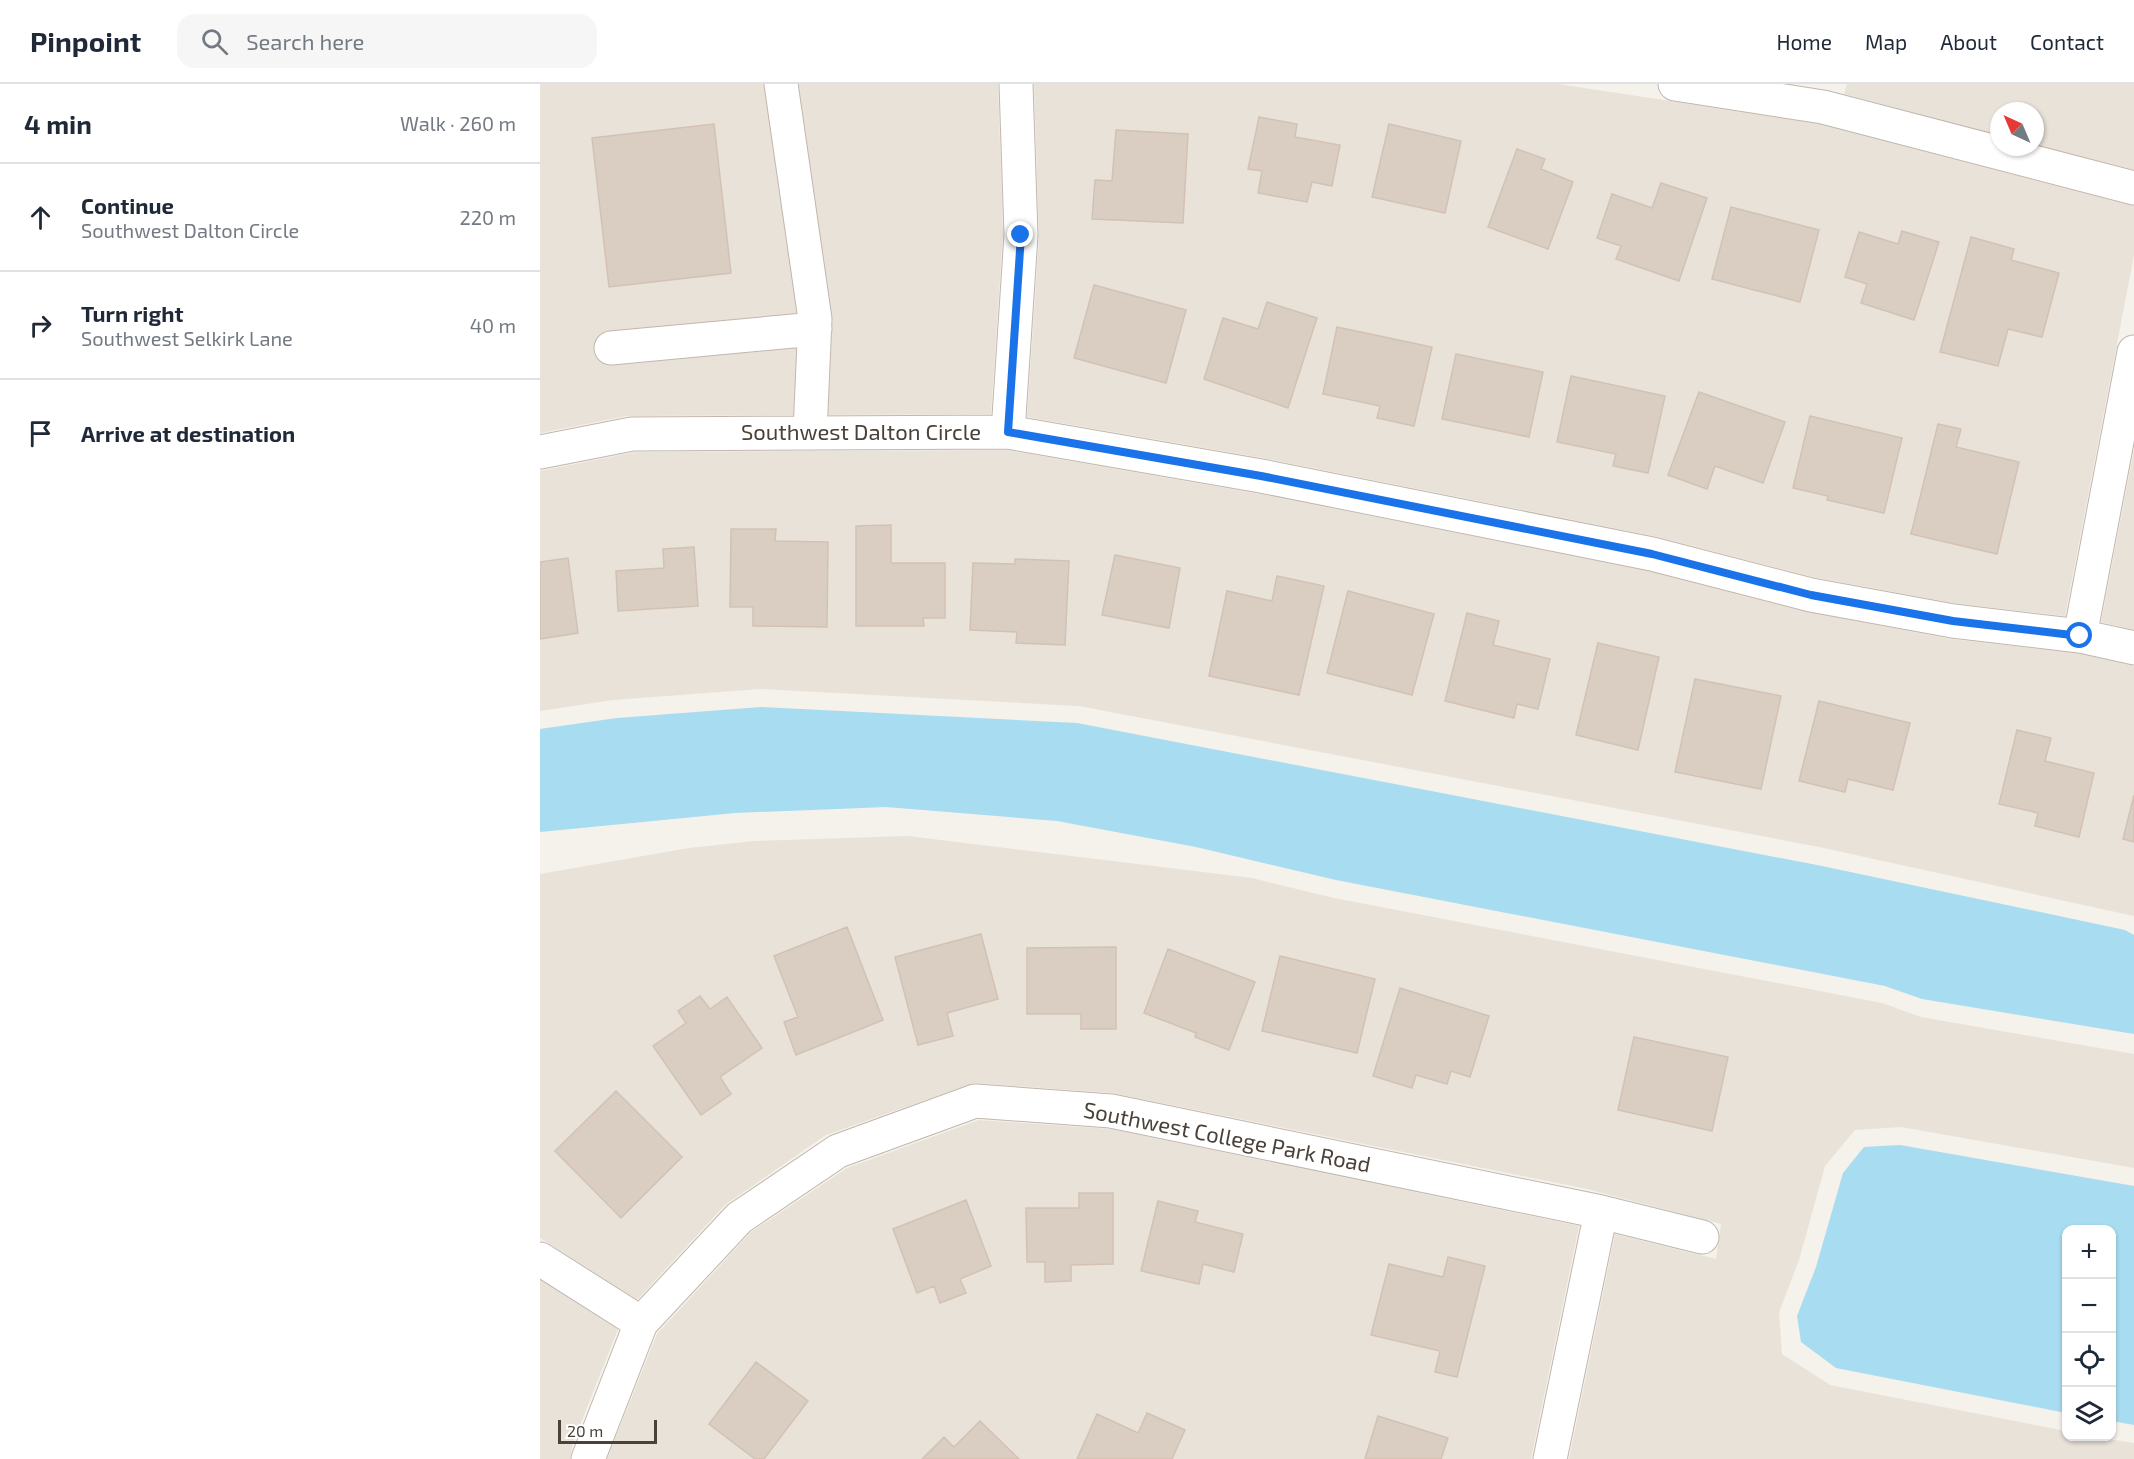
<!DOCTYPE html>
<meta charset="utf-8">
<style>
:root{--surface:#fff;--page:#f6f6f7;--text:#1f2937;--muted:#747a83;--line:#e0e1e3}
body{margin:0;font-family:"Exo 2",sans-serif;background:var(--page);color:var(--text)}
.controls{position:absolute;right:18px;bottom:18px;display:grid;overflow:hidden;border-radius:12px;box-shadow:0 2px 4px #0004}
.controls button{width:54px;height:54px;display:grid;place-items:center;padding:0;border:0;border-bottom:2px solid var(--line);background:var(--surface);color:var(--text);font:30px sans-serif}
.compass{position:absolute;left:1450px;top:18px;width:54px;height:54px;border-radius:50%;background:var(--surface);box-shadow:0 2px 4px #0004;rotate:316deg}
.scale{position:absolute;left:18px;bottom:15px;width:99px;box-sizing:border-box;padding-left:6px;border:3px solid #4a4138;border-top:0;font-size:16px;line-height:21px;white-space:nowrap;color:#4a4138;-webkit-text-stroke:4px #fff;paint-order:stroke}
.stop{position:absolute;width:18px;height:18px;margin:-14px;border:4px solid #1a73e8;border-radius:50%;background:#fff}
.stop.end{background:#1a73e8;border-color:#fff;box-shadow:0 2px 6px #0008}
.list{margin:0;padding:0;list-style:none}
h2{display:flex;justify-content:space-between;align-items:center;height:78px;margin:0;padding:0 24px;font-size:26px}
h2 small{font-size:20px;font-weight:400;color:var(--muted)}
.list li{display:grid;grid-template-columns:39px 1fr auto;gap:18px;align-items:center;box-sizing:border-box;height:108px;padding:0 24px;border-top:2px solid var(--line)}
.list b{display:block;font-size:22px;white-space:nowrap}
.list p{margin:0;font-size:20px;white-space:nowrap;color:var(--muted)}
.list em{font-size:20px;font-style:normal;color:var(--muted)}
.icon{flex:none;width:33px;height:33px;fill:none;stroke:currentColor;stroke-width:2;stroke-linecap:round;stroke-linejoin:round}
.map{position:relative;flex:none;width:1594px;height:1375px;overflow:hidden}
header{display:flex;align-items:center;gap:36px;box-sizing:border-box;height:84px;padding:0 30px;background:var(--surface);border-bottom:2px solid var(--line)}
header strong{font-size:28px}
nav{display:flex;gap:33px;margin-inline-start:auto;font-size:21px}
.search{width:420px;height:54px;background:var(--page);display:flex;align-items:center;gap:15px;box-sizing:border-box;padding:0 21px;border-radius:18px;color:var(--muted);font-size:22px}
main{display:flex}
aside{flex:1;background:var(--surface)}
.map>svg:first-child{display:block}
</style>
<header>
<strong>Pinpoint</strong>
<div class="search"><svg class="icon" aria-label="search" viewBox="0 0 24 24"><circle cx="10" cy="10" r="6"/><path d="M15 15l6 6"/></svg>Search here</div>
<nav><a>Home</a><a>Map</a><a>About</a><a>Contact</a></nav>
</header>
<main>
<aside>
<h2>4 min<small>Walk · 260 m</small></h2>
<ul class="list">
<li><svg class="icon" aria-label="ahead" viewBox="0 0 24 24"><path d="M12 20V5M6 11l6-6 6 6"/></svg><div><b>Continue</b><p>Southwest Dalton Circle</p></div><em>220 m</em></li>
<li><svg class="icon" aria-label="right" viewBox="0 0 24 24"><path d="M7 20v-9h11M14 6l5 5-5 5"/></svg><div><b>Turn right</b><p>Southwest Selkirk Lane</p></div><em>40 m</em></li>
<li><svg class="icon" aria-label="arrive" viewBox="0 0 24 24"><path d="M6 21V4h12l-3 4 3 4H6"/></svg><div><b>Arrive at destination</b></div></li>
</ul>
</aside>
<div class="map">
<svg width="1594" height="1375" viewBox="0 0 1594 1375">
<rect width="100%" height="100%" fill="#f5f1eb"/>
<path fill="#e9e2d9" d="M0,0H458L463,149L451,330L87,332L0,349Z
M494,0H1018L1281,40L1594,122V171L1525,532L1413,519L1273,493L1114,452L723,374L487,333L499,154Z
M1307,0H1594V86L1495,60V27H1459V51L1304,10Z
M1594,365V546L1561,538Z
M468,366L720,410L1110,487L1270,528L1411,555L1538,569L1594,582V832L1279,763L539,622L220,605L73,616L0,627V387L96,368Z
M368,752L712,794L794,814L1342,919L1381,933L1594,970V1084L1361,1043L1315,1046L1285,1082L1259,1176L1239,1228L1242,1270L1290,1301L1526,1347V1352L1555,1353L1594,1359V1375H1029L1075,1150L1176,1175L1181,1140L1047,1105L572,1009L434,999L286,1051L185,1121L97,1216L0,1154V790L149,764L214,757Z
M439,1036L571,1045L1039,1142L991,1375H67L117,1250L211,1148L307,1084Z
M0,1195L78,1245L33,1359L30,1375H0Z"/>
<path fill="#a8dcf1" d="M221,623L537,639L1277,781L1585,846L1594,851V950L1382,915L1345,902L796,796L656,763L517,737L346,723L195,729L0,748V645L77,634Z
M1360,1061L1594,1102V1341L1572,1337V1146H1526V1329L1296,1284L1261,1258L1257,1232L1276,1183L1303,1089L1324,1063Z"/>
<path fill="#dacec3" stroke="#d2c2b3" stroke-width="1.5" d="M719,33L757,40L755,53L800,61L792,102L772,98L767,118L718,109L722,87L708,85Z
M174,40L191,189L69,203L52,54Z
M849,40L921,57L905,129L832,113Z
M576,46L648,50L643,139L552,135L555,96L572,97Z
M977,65L1005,75L1001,85L1033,98L1008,165L948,143Z
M1121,99L1167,114L1139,197L1076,175L1081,162L1057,154L1072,110L1112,124Z
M1191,123L1279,146L1260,218L1172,195Z
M1362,147L1399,158L1374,236L1321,219L1327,200L1305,193L1319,148L1358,160Z
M1431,153L1474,165L1471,176L1519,189L1502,253L1468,245L1458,282L1400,268Z
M554,201L646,226L626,299L534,274Z
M727,218L777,234L748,324L664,295L683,234L718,245Z
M797,243L892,263L874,342L837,334L840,322L783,310Z
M916,270L1003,288L989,353L902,335Z
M1031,292L1125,312L1108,389L1073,382L1076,370L1017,358Z
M1159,308L1245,338L1223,399L1175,382L1167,405L1128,391Z
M1270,332L1362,354L1344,429L1287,416L1288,412L1253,404Z
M1398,340L1421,345L1416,363L1479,378L1457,470L1371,450Z
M351,441V479H405V534H383L384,542H316V442Z
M191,445H236L235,457L288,458L287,543L213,542V523H190Z
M154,463L158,522L78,527L76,487L124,484L123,465Z
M575,471L640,484L629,544L562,531Z
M28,474L38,549L0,555V478Z
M475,475L529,477L525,561L476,559L477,548L430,546L433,479L475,480Z
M737,492L784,502L759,611L669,592L687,507L732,517Z
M808,507L894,530L872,611L787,589Z
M927,529L959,537L953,561L1010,575L998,625L977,620L974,634L905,617Z
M1058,559L1119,573L1098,666L1036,651Z
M1155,595L1241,612L1221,705L1135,688Z
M1279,617L1370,639L1353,706L1308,695L1305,708L1259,697Z
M1477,646L1511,654L1505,677L1554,689L1539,753L1495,742L1498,729L1459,720Z
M1594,711V758L1583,755Z
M307,843L343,936L256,971L244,938L258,933L234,872Z
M441,850L458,915L407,929L413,952L378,961L355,873Z
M576,863V945H541V930H487V864Z
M628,865L715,898L689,966L655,953L656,949L604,929Z
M740,872L835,895L817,969L722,947Z
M860,904L949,932L930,993L911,987L907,1000L876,991L872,1004L833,992Z
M160,912L170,925L187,913L222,964L180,993L191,1010L161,1031L113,962L146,939L138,927Z
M1094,953L1188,973L1172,1047L1078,1026Z
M76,1007L142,1073L81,1134L15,1067Z
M539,1109H573V1180L531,1181V1197L505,1198V1178H487L486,1124H539Z
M426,1116L451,1182L420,1195L426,1209L400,1219L394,1202L377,1209L353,1145Z
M618,1117L658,1127L655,1138L703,1150L694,1188L663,1180L659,1200L601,1187Z
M908,1173L945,1182L917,1293L895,1288L900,1267L831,1251L849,1180L903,1193Z
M216,1278L268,1317L224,1375H215L169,1340Z
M607,1329L645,1346L632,1375H537L557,1330L598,1349Z
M838,1332L908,1354L901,1375H825Z
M440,1337L479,1375H382L404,1353L414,1363Z"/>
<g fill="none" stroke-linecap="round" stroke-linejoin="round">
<defs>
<path id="minor" d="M241,0L275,235L270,349
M1135,0L1283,23L1594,104
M71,264L275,245
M468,348L481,151L476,0
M0,368L92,350L468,348L721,392L1112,470L1271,511L1413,537L1540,552L1594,564
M1540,552L1594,268
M0,1175L101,1239
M48,1375L101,1239L199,1134L298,1067L435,1017L571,1027L1061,1128L1162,1153
M1010,1375L1061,1128"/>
</defs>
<use href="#minor" stroke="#c1b7ad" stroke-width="35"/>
<use href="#minor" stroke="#fff" stroke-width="33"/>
</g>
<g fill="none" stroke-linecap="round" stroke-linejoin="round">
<path stroke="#1a73e8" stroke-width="8" d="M481,151L468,348L721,392L1112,470L1271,511L1413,537L1540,552"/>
</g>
<g text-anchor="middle" stroke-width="4.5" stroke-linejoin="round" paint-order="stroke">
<g font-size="22" fill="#4a4138" stroke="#fff">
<text x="321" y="356">Southwest Dalton Circle</text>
<text transform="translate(687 1053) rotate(11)" y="8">Southwest College Park Road</text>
</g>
</g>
</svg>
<div class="controls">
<button>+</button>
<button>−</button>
<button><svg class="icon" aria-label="locate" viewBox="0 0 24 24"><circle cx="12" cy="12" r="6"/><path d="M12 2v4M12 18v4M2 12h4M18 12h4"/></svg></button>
<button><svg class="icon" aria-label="layers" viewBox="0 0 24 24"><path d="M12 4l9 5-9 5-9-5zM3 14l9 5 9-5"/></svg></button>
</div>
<svg class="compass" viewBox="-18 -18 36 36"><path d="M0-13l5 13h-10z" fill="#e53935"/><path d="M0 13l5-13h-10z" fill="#747a83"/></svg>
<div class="scale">20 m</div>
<div class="stop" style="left:1540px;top:552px"></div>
<div class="stop end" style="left:481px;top:151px"></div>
</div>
</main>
